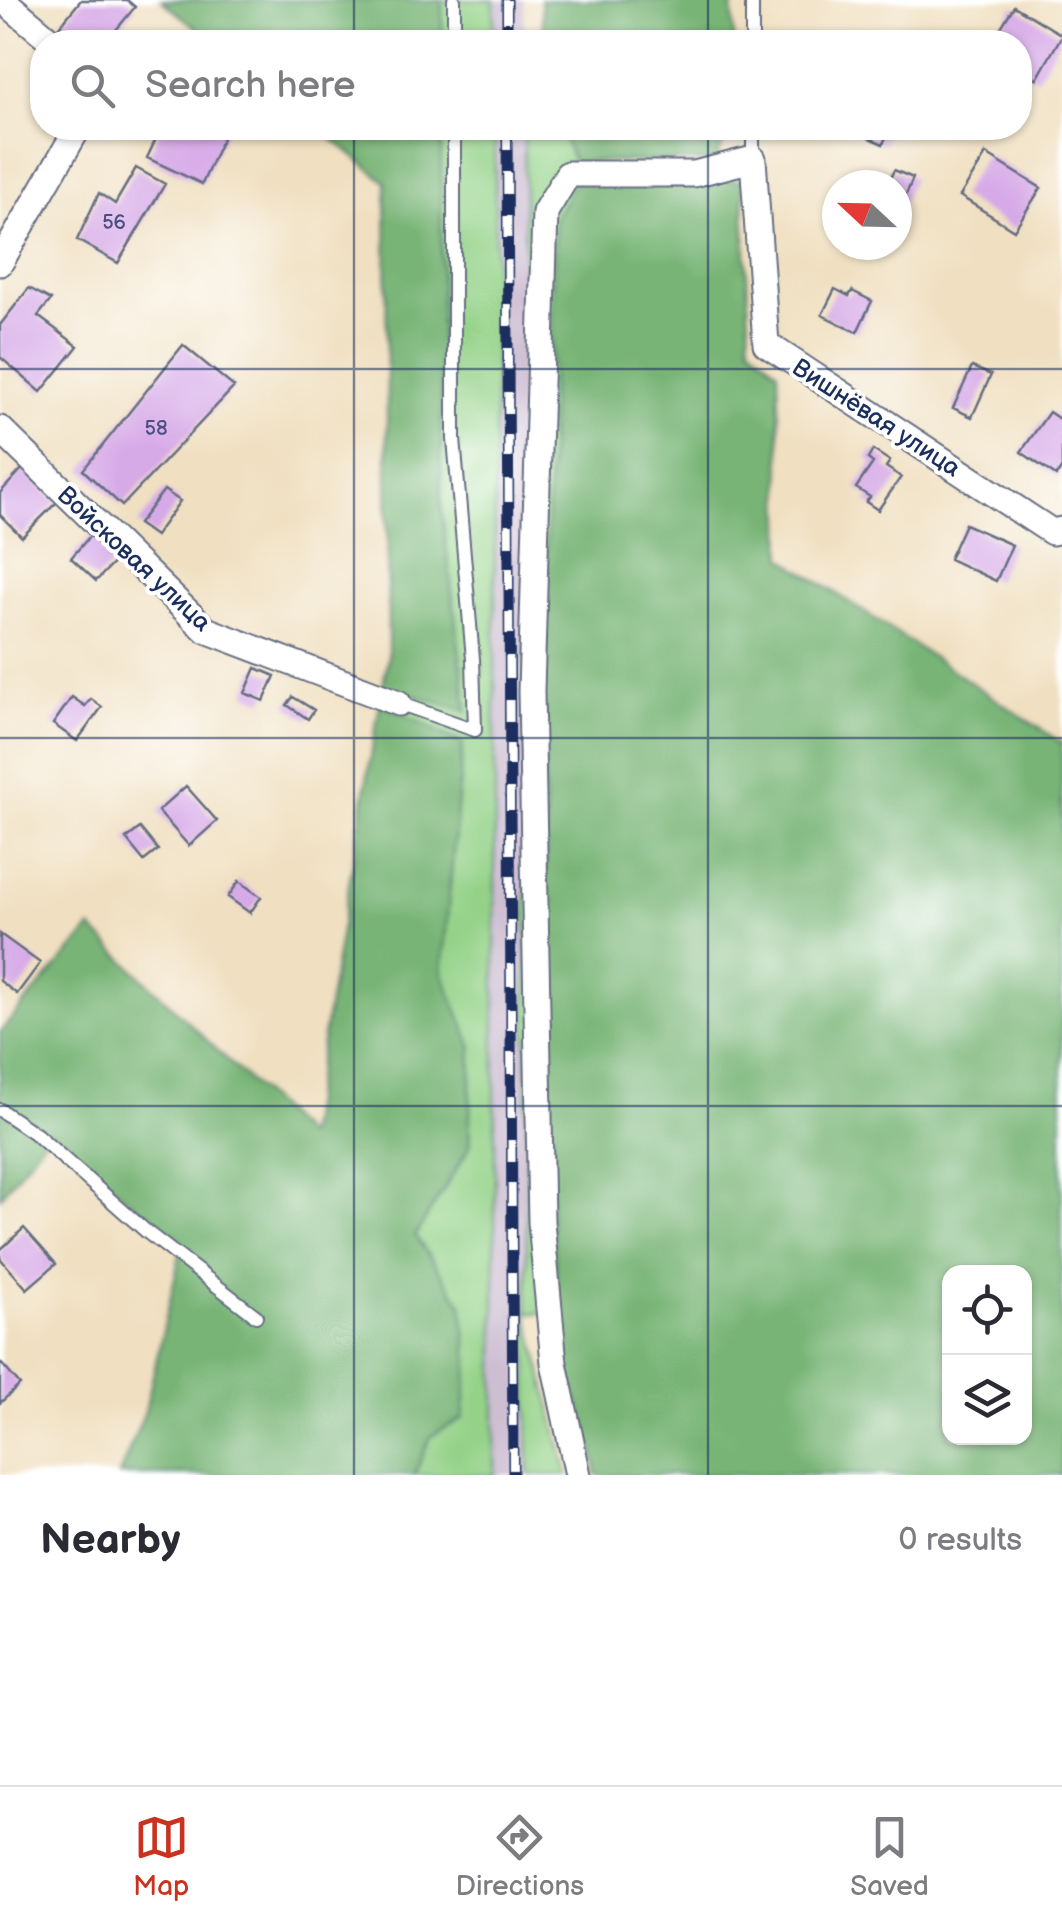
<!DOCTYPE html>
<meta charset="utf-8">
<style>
:root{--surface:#fff;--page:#f2f2f3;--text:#2b2b33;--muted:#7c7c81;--line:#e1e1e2;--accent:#c8321e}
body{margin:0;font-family:"Balsamiq Sans",sans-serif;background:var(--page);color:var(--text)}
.controls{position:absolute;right:30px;bottom:30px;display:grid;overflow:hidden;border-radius:20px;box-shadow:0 2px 8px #0004}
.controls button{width:90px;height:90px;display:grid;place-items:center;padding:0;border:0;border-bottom:2px solid var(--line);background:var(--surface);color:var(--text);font:50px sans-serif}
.compass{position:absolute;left:822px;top:170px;width:90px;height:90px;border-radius:50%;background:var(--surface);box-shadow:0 2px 8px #0004;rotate:292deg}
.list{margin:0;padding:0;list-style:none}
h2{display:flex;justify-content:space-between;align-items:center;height:130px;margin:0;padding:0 40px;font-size:42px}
h2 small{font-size:32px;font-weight:400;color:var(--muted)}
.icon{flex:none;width:55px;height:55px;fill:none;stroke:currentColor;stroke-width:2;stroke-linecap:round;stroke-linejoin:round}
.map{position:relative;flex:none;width:1062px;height:1475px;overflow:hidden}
.search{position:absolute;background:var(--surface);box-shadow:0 2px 8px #0004;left:30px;right:30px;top:30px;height:110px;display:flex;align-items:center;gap:25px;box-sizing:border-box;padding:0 35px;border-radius:40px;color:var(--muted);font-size:38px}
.sheet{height:310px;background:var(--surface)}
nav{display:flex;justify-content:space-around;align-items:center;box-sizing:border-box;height:140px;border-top:2px solid var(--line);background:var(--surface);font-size:28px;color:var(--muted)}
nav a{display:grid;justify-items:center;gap:5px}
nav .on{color:var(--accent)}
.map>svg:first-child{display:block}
</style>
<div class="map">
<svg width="1062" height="1475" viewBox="0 0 1062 1475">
<rect width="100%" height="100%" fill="#fff"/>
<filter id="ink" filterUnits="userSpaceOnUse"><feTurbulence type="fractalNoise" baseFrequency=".01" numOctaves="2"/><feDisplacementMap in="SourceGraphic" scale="20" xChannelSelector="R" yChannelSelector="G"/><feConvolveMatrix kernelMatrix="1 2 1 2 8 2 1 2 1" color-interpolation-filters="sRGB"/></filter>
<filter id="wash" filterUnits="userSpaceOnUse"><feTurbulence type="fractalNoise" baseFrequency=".0048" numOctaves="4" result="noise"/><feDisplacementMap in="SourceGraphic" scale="40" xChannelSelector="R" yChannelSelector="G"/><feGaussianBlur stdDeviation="2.25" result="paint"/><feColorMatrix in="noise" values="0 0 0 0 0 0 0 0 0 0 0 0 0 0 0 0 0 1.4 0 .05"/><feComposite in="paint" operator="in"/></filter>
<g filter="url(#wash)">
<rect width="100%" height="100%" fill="#f0e0c1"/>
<path fill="#cdbed2" d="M494,0H524V42H494Z
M495,128H524L529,1475H495Z"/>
<path fill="#94d288" stroke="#588073" stroke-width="2.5" d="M442,0H494V42H442Z
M441,128H495V1475H414L431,1436L463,1418L462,1304L415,1236L469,1148L472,1046L442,973L463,744L380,703L383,686L467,710L441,506Z
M524,128H559L574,162L561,1313H527L568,1475H529L527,1312Z"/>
<path fill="#77b474" stroke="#497269" stroke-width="2.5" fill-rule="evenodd" d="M161,0H442V42H214Z
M541,0H732L734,42H544Z
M319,128H441V506L467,711L383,686L388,656L386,182Z
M559,128H731L715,161L574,162Z
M743,180L750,345L778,371L783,558L1062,743V1475H596L595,1459L566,1362L551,1223L543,692L555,217L574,183ZM950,1272H1024V1438H950Z
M380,703L463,744L442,972L472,1046L469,1148L415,1236L462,1304L469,1364L463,1418L431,1436L414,1475H119L145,1411L182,1246L50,1132L0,1197V1032L91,928L306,1136Z"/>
<g id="blocks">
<path fill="#d6a9e7" d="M81,0H127L135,7L106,42H80L59,27Z
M1014,6L1062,35L1037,79L1020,68V42H992Z
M161,128H227L202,184L147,158Z
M847,128H890L883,144Z
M986,154L1041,188L1014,230L960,196Z
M136,168L165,184L118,263L77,240L99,193L115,204Z
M894,170L913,178L903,202L897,200V185H887Z
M29,288L51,300L38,316L78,346L41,392L0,357V325Z
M835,289L849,296L852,291L872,301L857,332L822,315Z
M183,345L234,387L122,506L83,470Z
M972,367L991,375L972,417L953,408Z
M1049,412L1062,421V467L1056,476L1021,452Z
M873,450L890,461L886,467L901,477L878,510L866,502L870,497L856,488L873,463L868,459Z
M22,469L57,502L22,537L0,515V493Z
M164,490L180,501L155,536L138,524Z
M965,524L1012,545L996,581L949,559Z
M95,530L121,555L96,581L71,558Z
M256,668L275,676L264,701L245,693Z
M72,697L85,706L91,699L102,707L77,741L53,724Z
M293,697L314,710L308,719L287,705Z
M186,786L217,821L189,846L158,811Z
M140,828L158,850L144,861L126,839Z
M239,881L261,897L250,913L228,897Z
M0,934L40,963L17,994L0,981Z
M24,1228L56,1264L27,1289L0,1258V1250Z
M0,1362L20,1385L0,1403Z"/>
</g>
</g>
<g filter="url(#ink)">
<use href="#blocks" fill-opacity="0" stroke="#666d81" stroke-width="2.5"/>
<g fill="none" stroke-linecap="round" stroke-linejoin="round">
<defs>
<path id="lane" d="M752,0V42
M454,42V0
M753,128V159
M398,703L475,730L473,659L454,439V128
M0,1110L37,1135L148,1233L256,1316"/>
<path id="street" d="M3,0L53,42
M0,263L78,128
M0,429L206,630L398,703
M578,1475L554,1363L541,1222L531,691L545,212L568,174H694L753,159L766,344L1052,532L1062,530"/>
</defs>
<use href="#lane" stroke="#666d81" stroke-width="16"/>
<use href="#street" stroke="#666d81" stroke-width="29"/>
<use href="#lane" stroke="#fff" stroke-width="12"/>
<use href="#street" stroke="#fff" stroke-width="25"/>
<defs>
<path id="rail" d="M507,0V42
M507,128L513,1475"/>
</defs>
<use href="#rail" stroke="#1b2f5e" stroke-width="11"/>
<use href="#rail" stroke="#fff" stroke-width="8" stroke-dasharray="22" stroke-linecap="butt"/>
</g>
</g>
<path fill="none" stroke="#1b2f5e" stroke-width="2.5" stroke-opacity="0.55" d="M354,0V42M708,0V42M354,128V1475M708,128V1475M0,369H1062M0,738H1062M0,1106H1062"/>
<g text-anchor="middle" stroke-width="8" stroke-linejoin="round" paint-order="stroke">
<g font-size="20" fill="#4a4e80">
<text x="114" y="229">56</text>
<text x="156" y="435">58</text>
</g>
<g font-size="25" fill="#1b2f5e" stroke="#fff">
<text transform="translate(877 417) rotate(33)" y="9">Вишнёвая улица</text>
<text transform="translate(135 558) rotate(43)" y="9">Войсковая улица</text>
</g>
</g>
</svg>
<div class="controls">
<button><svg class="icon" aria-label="locate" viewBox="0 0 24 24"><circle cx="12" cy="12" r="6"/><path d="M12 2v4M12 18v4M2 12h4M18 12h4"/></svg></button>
<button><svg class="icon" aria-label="layers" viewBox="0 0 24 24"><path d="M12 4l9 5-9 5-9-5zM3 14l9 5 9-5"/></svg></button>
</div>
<svg class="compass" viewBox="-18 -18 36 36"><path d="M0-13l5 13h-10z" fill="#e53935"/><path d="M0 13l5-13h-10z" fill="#7c7c81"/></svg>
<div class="search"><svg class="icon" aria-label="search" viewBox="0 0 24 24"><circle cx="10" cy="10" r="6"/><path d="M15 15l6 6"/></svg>Search here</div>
</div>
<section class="sheet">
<h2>Nearby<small>0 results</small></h2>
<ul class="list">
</ul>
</section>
<nav>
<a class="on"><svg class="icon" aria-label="map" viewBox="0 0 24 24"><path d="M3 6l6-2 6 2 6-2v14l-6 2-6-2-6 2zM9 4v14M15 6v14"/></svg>Map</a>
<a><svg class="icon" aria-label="directions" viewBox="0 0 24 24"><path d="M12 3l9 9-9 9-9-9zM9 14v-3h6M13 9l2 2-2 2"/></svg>Directions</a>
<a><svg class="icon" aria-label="saved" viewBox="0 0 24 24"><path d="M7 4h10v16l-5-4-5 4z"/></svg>Saved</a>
</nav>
